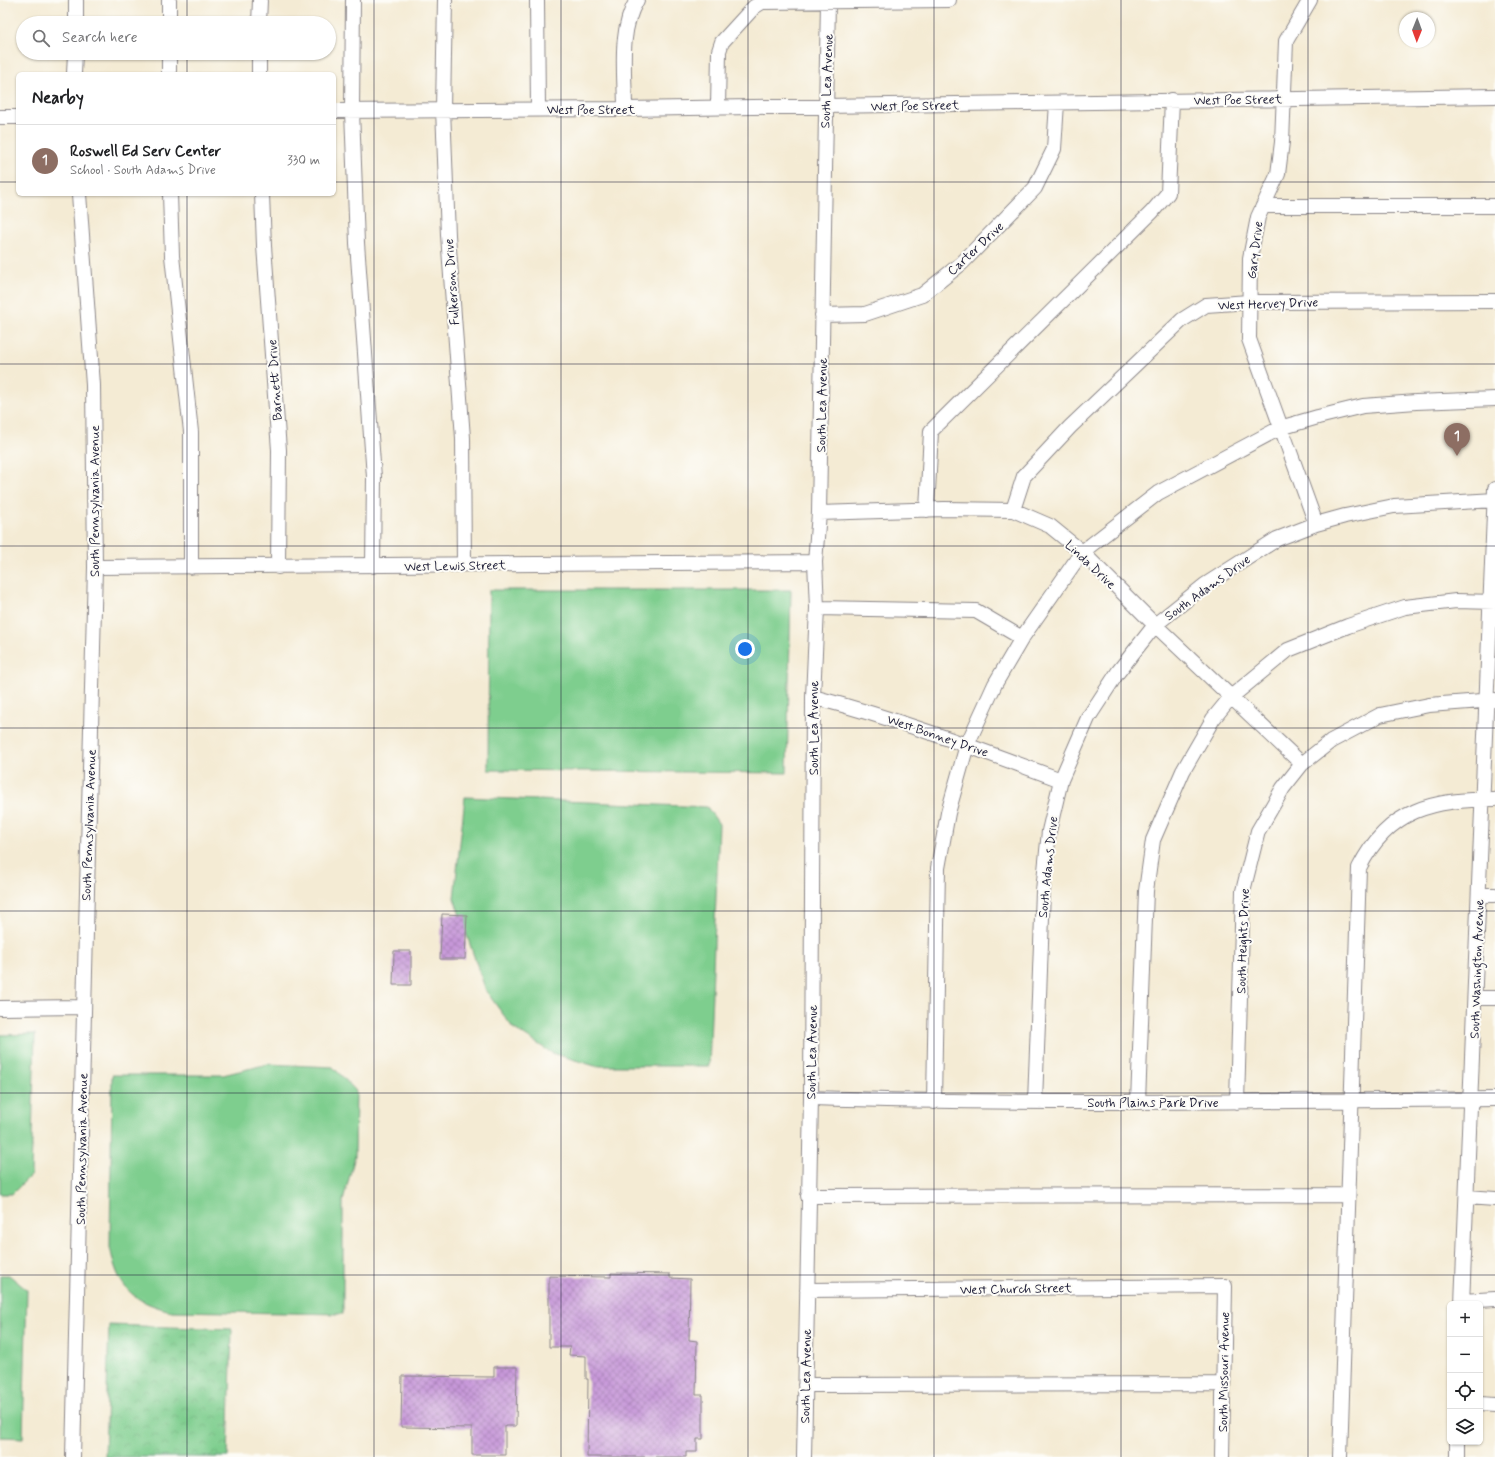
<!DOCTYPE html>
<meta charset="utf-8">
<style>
:root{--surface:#fff;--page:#f2f2f2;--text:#202124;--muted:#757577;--line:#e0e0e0;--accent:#2563eb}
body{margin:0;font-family:Mynerve,sans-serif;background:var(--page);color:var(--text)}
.controls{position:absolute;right:12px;bottom:12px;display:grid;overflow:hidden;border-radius:6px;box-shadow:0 1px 3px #0004}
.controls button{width:36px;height:36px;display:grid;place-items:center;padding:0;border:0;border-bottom:1px solid var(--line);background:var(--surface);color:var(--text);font:20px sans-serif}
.compass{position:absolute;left:1399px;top:12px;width:36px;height:36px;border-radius:50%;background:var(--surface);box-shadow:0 1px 3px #0004;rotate:181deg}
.you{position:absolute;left:745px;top:649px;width:14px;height:14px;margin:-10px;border:3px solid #fff;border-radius:50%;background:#1a73e8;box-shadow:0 0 0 6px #1a73e833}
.badge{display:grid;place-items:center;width:26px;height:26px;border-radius:50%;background:var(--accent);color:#fff;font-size:13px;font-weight:700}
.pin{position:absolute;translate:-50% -33px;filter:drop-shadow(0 1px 2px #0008)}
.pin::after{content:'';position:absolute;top:21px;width:14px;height:12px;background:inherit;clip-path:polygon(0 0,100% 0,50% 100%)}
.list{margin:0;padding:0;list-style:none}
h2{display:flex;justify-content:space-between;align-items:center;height:52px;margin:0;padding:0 16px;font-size:17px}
h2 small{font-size:13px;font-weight:400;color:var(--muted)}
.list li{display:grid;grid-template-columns:26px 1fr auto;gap:12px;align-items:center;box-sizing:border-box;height:72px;padding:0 16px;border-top:1px solid var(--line)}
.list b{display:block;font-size:15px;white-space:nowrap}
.list p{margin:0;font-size:13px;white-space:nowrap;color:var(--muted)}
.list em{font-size:13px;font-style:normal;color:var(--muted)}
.icon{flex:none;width:22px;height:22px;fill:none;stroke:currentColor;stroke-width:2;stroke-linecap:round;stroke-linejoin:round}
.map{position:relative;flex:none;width:1495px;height:1457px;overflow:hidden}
.search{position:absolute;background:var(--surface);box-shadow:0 1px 3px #0004;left:16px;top:16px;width:320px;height:44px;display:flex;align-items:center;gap:10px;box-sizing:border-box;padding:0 14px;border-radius:22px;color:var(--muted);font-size:15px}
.panel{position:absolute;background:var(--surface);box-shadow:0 1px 3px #0004;left:16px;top:72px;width:320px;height:124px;border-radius:6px}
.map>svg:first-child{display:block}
</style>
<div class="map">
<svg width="1495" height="1457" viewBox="0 0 1495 1457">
<defs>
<pattern id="park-crowns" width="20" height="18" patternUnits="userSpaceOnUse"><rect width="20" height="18" fill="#7ece8e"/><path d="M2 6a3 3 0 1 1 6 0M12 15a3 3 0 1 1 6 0" fill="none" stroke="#6db17b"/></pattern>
<pattern id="building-cross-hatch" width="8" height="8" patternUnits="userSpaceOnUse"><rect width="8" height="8" fill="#c798d9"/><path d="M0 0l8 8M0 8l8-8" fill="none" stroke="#a17cb1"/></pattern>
</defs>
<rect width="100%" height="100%" fill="#fdfcf7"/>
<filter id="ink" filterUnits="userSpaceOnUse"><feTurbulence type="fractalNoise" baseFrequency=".025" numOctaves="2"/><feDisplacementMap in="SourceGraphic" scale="8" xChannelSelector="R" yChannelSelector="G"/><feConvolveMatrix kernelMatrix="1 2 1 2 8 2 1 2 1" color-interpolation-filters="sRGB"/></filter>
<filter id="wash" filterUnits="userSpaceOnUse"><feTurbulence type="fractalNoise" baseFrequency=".012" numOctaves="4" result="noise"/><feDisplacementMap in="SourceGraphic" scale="16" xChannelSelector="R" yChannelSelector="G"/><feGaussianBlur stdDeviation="0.9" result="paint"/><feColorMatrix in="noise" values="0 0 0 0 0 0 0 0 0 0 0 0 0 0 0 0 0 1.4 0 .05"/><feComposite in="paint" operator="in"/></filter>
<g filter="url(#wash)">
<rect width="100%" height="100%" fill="#f4ebd4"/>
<path fill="#7ece8e" stroke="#507864" d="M489,590H791L787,773L488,770Z
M465,797L707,807L719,824L709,1066H595L552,1053L513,1028L486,991L454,898Z
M35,1034L31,1175L12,1194H0V1035Z
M268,1064L333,1067L356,1091L355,1156L343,1201V1314L171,1311C131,1301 118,1288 110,1247L112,1075H223Z
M0,1275H9L27,1290L23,1438L0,1437Z"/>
<path fill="url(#park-crowns)" stroke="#507864" d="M109,1325L232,1329L228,1457H105Z"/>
<g id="blocks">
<path fill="url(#building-cross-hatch)" d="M442,914L467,915L465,959H440Z
M394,951H411V985H393Z
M611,1273L670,1274V1278L690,1279L689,1340L697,1341L696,1395H703V1439H697V1452H686V1457H587L588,1379H586V1356L569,1355L570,1347H549V1276L611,1277Z
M494,1367H517L516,1426H505V1455H472V1428L401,1427L402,1376L494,1377Z"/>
</g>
</g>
<g filter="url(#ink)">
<use href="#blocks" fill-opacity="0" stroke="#8b8688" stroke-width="1"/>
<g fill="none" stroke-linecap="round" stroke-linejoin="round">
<defs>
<path id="minor" d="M353,0L352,111L357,243L374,477L373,566
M445,0L443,109L448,235L463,438L464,564
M537,0L538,109
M1310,0L1286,41L1282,142L1278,174L1258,217L1250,258L1249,339L1316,524
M76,23V0
M169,23V0
M259,23L260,0
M259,53V74
M74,74L75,53
M169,74V53
M718,108L719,51L722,42L754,7L762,2L949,0
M625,109C625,74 618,31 637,0
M334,111L625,109L1495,96
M0,117H18
M170,194L172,256L191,432V567
M262,194L264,246L279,450L278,567
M1263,206H1495
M822,315L865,314L922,295L962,263L1035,188L1054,149L1057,103
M927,510L931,431L1152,212L1168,193L1172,100
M1013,510L1024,476L1070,427L1182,320L1206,305L1249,302L1495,301
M819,513L944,509L1013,510L1050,526L1082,552L1155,625L1302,764
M95,567L815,562
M817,608L976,611L1022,638
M813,697C898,719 978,749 1061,780
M1479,895H1495
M1475,998H1495
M0,1008L83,1007
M811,1098C1039,1105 1267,1101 1495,1099
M934,1102L938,868L948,813L967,745L995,684L1022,638L1082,552L1158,493L1280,428L1318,417L1363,406L1416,402L1495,399
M1035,1102L1043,891L1049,831L1061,780L1088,718L1118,672L1155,625L1205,585L1277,539L1316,524L1345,516L1394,506L1495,500
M1138,1102L1146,891L1153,840L1183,771L1213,719L1231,697L1288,650L1348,626L1405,607L1456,601L1495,602
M1237,1102L1243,891L1258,831L1283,788L1302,764L1331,741L1380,715L1429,705L1495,700
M808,1196L1348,1195
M1467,1197L1495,1199
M807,1290L1225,1286L1222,1457
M1463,1301L1495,1299
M1462,1304L1495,489
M805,1385L1223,1384
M1480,1404L1495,1405
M73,1457L95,567L93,385L79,194
M804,1457L811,1098L813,697L817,608L815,562L819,513L828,0
M1340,1457L1359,868C1389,808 1433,800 1495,799
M1457,1457V1442"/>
</defs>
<use href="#minor" stroke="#8b8688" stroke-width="16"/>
<use href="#minor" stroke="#fff" stroke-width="14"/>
</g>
</g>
<path fill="none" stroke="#22223b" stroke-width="1" stroke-opacity="0.55" d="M187,0V23M374,0V1457M561,0V1457M748,0V1457M934,0V1457M1121,0V1457M1308,0V1457M187,53V74M0,182H18M334,182H1495M187,194V1457M0,364H1495M0,546H1495M0,728H1495M0,911H1495M0,1093H1495M0,1275H1495"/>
<g text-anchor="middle" stroke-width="4" stroke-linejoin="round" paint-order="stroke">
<g font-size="13" fill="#22223b" stroke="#fdfcf7">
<text transform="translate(826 81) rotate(-88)" y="5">South Lea Avenue</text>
<text transform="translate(1238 99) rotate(-1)" y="5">West Poe Street</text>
<text transform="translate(915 105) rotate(-1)" y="5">West Poe Street</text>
<text x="591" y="114">West Poe Street</text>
<text transform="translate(975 248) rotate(-43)" y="5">Carter Drive</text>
<text transform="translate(1254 250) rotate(-83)" y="5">Gary Drive</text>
<text transform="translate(451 282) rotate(-94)" y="5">Fulkerson Drive</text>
<text transform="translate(1268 303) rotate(-2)" y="5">West Hervey Drive</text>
<text transform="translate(274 380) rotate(-94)" y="5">Barnett Drive</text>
<text transform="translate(821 405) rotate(-89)" y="5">South Lea Avenue</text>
<text transform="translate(94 501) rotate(-90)" y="5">South Pennsylvania Avenue</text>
<text transform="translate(1091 564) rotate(43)" y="5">Linda Drive</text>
<text transform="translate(455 565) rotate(-1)" y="5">West Lewis Street</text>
<text transform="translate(1207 587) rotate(-36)" y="5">South Adams Drive</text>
<text transform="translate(813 728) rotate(-90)" y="5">South Lea Avenue</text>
<text transform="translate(938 735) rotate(19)" y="5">West Bonney Drive</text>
<text transform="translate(88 825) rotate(-88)" y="5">South Pennsylvania Avenue</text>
<text transform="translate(1047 867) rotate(-84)" y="5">South Adams Drive</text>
<text transform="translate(1242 941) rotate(-88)" y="5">South Heights Drive</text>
<text transform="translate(1476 969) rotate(-88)" y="5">South Washington Avenue</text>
<text transform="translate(811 1052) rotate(-89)" y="5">South Lea Avenue</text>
<text x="1153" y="1107">South Plains Park Drive</text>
<text transform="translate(81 1149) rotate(-89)" y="5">South Pennsylvania Avenue</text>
<text transform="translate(1016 1288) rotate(-1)" y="5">West Church Street</text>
<text transform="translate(1223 1372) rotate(-89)" y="5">South Missouri Avenue</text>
<text transform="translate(805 1376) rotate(-89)" y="5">South Lea Avenue</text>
</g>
</g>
</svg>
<div class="controls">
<button>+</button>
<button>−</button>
<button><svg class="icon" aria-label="locate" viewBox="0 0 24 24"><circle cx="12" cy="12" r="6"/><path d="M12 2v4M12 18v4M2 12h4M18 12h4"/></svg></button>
<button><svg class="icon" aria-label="layers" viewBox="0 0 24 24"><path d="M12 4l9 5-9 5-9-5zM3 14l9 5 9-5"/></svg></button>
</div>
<svg class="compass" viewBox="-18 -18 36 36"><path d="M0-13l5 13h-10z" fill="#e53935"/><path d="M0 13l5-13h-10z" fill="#757577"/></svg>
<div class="you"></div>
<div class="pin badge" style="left:1457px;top:456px;background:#8d6e63">1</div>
<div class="search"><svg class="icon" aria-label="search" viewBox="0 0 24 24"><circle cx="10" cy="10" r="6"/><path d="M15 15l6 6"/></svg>Search here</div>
<section class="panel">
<h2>Nearby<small></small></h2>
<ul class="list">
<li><span class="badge" style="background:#8d6e63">1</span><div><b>Roswell Ed Serv Center</b><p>School · South Adams Drive</p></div><em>330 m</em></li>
</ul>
</section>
</div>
